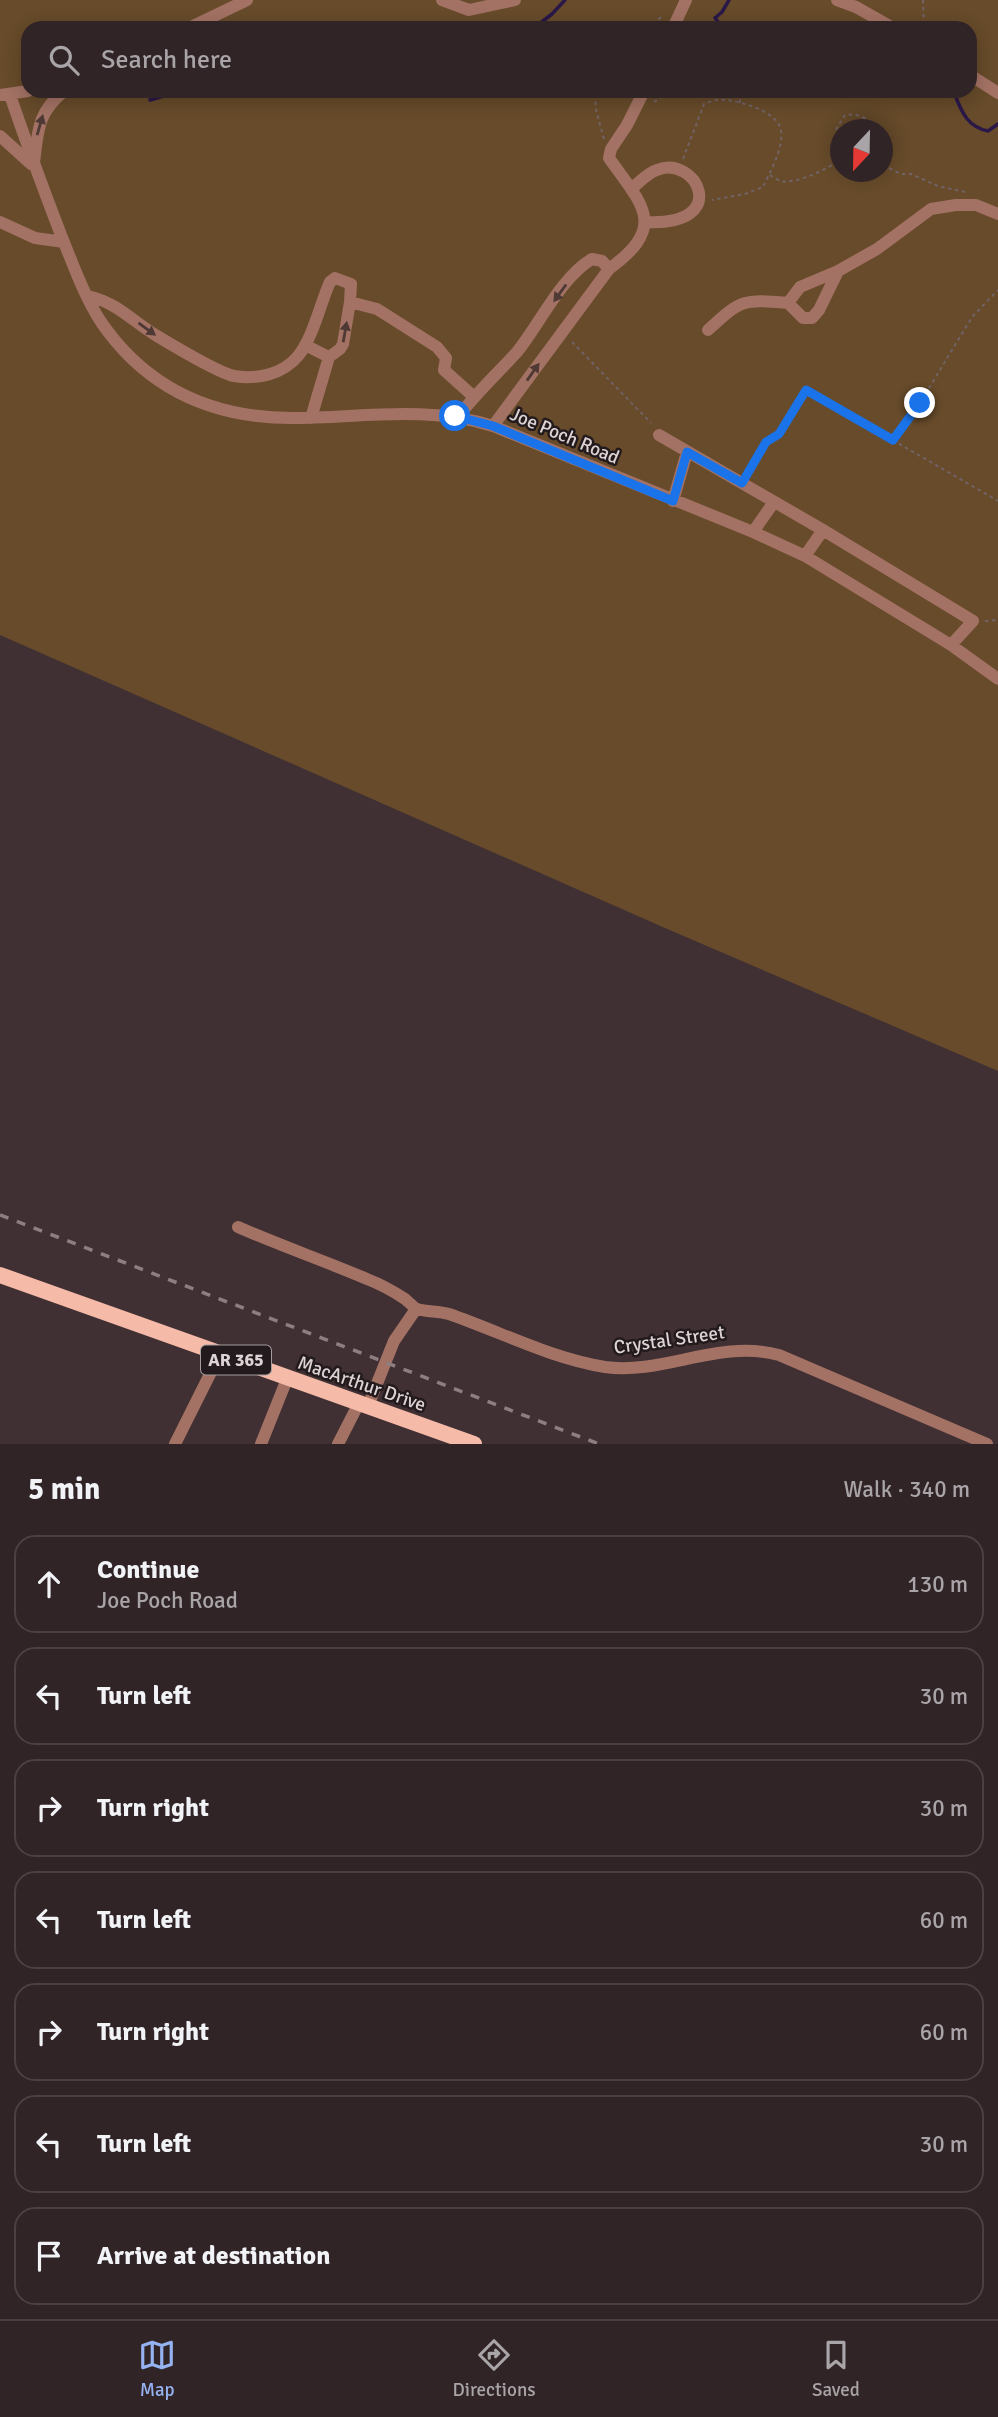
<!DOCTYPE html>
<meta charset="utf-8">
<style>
:root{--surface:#302426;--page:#382c2e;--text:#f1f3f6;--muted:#a8a4a7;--line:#4b4143;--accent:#95b2f1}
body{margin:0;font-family:Signika,sans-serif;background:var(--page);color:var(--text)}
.compass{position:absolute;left:830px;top:119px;width:63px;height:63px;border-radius:50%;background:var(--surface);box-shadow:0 4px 18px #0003;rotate:202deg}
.stop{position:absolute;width:21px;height:21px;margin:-16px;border:5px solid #1a73e8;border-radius:50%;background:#fff}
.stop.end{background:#1a73e8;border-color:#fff;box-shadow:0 2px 7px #0008}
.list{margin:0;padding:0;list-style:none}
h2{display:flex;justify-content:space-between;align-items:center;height:91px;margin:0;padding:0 28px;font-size:30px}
h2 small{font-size:23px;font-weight:400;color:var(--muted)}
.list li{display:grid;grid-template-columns:46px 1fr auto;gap:21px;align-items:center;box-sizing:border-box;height:98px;margin:0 14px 14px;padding:0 14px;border:2px solid var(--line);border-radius:21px}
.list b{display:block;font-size:26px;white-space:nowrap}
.list p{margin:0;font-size:23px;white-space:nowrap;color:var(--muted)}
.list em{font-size:23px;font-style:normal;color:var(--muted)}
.icon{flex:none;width:38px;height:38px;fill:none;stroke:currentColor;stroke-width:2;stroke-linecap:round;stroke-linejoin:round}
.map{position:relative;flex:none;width:998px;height:1444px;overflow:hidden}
.search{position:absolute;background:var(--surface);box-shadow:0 4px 18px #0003;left:21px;right:21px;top:21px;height:77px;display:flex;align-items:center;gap:18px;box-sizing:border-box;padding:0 24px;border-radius:21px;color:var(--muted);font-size:26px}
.sheet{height:875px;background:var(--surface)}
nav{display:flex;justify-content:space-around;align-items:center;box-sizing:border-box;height:98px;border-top:2px solid var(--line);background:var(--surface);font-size:19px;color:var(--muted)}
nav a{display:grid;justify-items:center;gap:4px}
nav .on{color:var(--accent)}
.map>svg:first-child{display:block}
</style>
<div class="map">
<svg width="998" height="1444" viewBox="0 0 998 1444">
<rect width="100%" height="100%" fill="#403033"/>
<path fill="#674b2a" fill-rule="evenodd" d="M0,0H998V1071L665,928L0,635ZM28,28H970V91H28ZM841,130H883V172H841Z"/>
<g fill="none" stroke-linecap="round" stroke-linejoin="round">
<path stroke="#2a1849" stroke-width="3.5" d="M534,28L552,14L565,0
M723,28L715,18L722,12L729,0
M946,91L955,95C962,113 968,127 988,131L998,124
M150,100L181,91"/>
<path stroke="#716265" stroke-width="2" stroke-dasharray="3.5 3.5" stroke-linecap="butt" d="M923,0L924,28
M647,28L664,15
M654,102L671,91
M740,103V91
M604,139L596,110L595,97L605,91
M841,142L835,131L845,115C858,113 871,119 878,130
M683,159L704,104C711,101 718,99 726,100C742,102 777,111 781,130C784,148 770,172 763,187L745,194L712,200
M883,165L901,174H911L938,186L965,192
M770,175C771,176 780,181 780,181C795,185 830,168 841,159
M572,342L651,423
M893,440L920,403L972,317L998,290
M748,473L766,442L779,434L806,390L998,501
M985,621L998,620"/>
<path stroke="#a37264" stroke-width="12" d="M442,0L469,10L515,0
M837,0L856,7L893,28
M189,28L247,0
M673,28L686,0
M970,75L998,93
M0,95L28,91
M10,95C26,142 43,188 61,235C73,264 84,296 101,322C147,389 212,418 292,418C361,418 425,405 493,426L753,532L805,556L951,645L998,679
M0,136L31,164
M34,163C38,131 37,113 64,91
M631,189C639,183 647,173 657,170C696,154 733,226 646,222
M0,222L35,238L64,242
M838,271L877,249L931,209L956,205H976L998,214
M88,296C118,303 132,321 157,336C172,345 219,373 234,376C258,380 283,374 298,356C313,338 320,304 330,282L335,278L351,284L350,302L343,344L340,349L329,357
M350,302L377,309L437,347L446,358L444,370L473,396
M708,330C741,299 744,299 788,303L803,318H812L819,310L838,271L800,287L788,303
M305,345L329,357L311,418
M458,417C476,393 497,374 517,352C539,325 562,276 592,259L602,261L609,269
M493,426L609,269C668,226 643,206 609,158L611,149L627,125L644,91
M659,435L823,530L973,621L951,645
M673,501L687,452
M753,532L774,502
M805,556L823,530
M238,1227C281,1246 325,1261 367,1279C380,1284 393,1291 405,1299C409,1302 413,1307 417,1309C427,1312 438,1311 449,1314C501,1332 550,1358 605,1367C664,1375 718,1339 779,1355L987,1444
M368,1406L394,1341L416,1309
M175,1444L220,1354
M261,1444L287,1379
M338,1444L359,1403"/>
<path stroke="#f6baa8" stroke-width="16" d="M0,1275L474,1444"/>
<path stroke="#8c7e81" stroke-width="3.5" stroke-dasharray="9 9" stroke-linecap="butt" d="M0,1215L599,1444"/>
</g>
<defs><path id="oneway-solid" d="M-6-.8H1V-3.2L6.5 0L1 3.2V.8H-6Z" transform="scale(1.75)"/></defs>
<g fill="#4f3935">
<use href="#oneway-solid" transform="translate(40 125) rotate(-74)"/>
<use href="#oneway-solid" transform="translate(560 293) rotate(126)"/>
<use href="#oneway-solid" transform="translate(147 329) rotate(36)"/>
<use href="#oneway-solid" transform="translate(345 332) rotate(-80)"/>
<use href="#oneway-solid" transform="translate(533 372) rotate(-55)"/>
</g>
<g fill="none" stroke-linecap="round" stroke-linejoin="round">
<path stroke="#1a73e8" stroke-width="9" d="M455,416L493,426L673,501L687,452L742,483L766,442L779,434L806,390L893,440L920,403"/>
</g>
<g text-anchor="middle" stroke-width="5" stroke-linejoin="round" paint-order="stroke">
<rect fill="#221a1c" stroke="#a59b9d" stroke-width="2" x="201" y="1345.5" width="70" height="29" rx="5"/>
<g font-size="18" font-weight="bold" fill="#ddd2d4">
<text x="236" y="1366">AR 365</text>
</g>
<g font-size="19" fill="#ddd2d4" stroke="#221a1c">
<text transform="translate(565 435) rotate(23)" y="7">Joe Poch Road</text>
<text transform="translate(669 1339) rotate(-8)" y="7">Crystal Street</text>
<text transform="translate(362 1383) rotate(19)" y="7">MacArthur Drive</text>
</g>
</g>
</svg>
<svg class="compass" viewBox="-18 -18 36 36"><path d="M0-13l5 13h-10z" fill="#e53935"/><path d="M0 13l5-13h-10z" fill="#a8a4a7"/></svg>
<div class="stop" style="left:455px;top:416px"></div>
<div class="stop end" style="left:920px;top:403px"></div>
<div class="search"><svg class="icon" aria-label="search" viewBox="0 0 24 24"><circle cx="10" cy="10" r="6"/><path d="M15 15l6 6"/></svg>Search here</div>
</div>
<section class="sheet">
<h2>5 min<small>Walk · 340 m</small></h2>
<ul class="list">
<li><svg class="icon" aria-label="ahead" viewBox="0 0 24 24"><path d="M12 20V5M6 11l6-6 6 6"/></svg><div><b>Continue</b><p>Joe Poch Road</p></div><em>130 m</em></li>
<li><svg class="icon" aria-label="left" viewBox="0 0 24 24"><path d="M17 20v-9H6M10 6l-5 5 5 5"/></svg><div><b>Turn left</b></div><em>30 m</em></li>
<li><svg class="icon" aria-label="right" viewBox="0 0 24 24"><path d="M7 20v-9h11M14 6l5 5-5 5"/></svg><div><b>Turn right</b></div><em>30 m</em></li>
<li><svg class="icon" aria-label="left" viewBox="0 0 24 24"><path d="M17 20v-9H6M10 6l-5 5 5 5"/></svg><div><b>Turn left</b></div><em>60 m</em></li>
<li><svg class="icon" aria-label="right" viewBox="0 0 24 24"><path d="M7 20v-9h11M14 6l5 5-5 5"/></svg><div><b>Turn right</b></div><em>60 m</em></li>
<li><svg class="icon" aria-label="left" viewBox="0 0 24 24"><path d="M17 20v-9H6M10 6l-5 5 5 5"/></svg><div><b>Turn left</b></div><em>30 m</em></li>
<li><svg class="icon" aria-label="arrive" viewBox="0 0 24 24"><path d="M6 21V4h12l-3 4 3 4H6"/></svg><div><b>Arrive at destination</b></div></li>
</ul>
</section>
<nav>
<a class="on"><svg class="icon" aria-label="map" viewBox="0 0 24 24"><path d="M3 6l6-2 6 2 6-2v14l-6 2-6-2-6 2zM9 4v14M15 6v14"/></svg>Map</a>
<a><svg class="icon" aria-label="directions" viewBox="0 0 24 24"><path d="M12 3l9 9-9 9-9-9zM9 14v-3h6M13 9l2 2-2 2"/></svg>Directions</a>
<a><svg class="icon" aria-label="saved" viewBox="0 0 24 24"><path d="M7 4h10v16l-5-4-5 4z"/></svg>Saved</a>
</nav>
